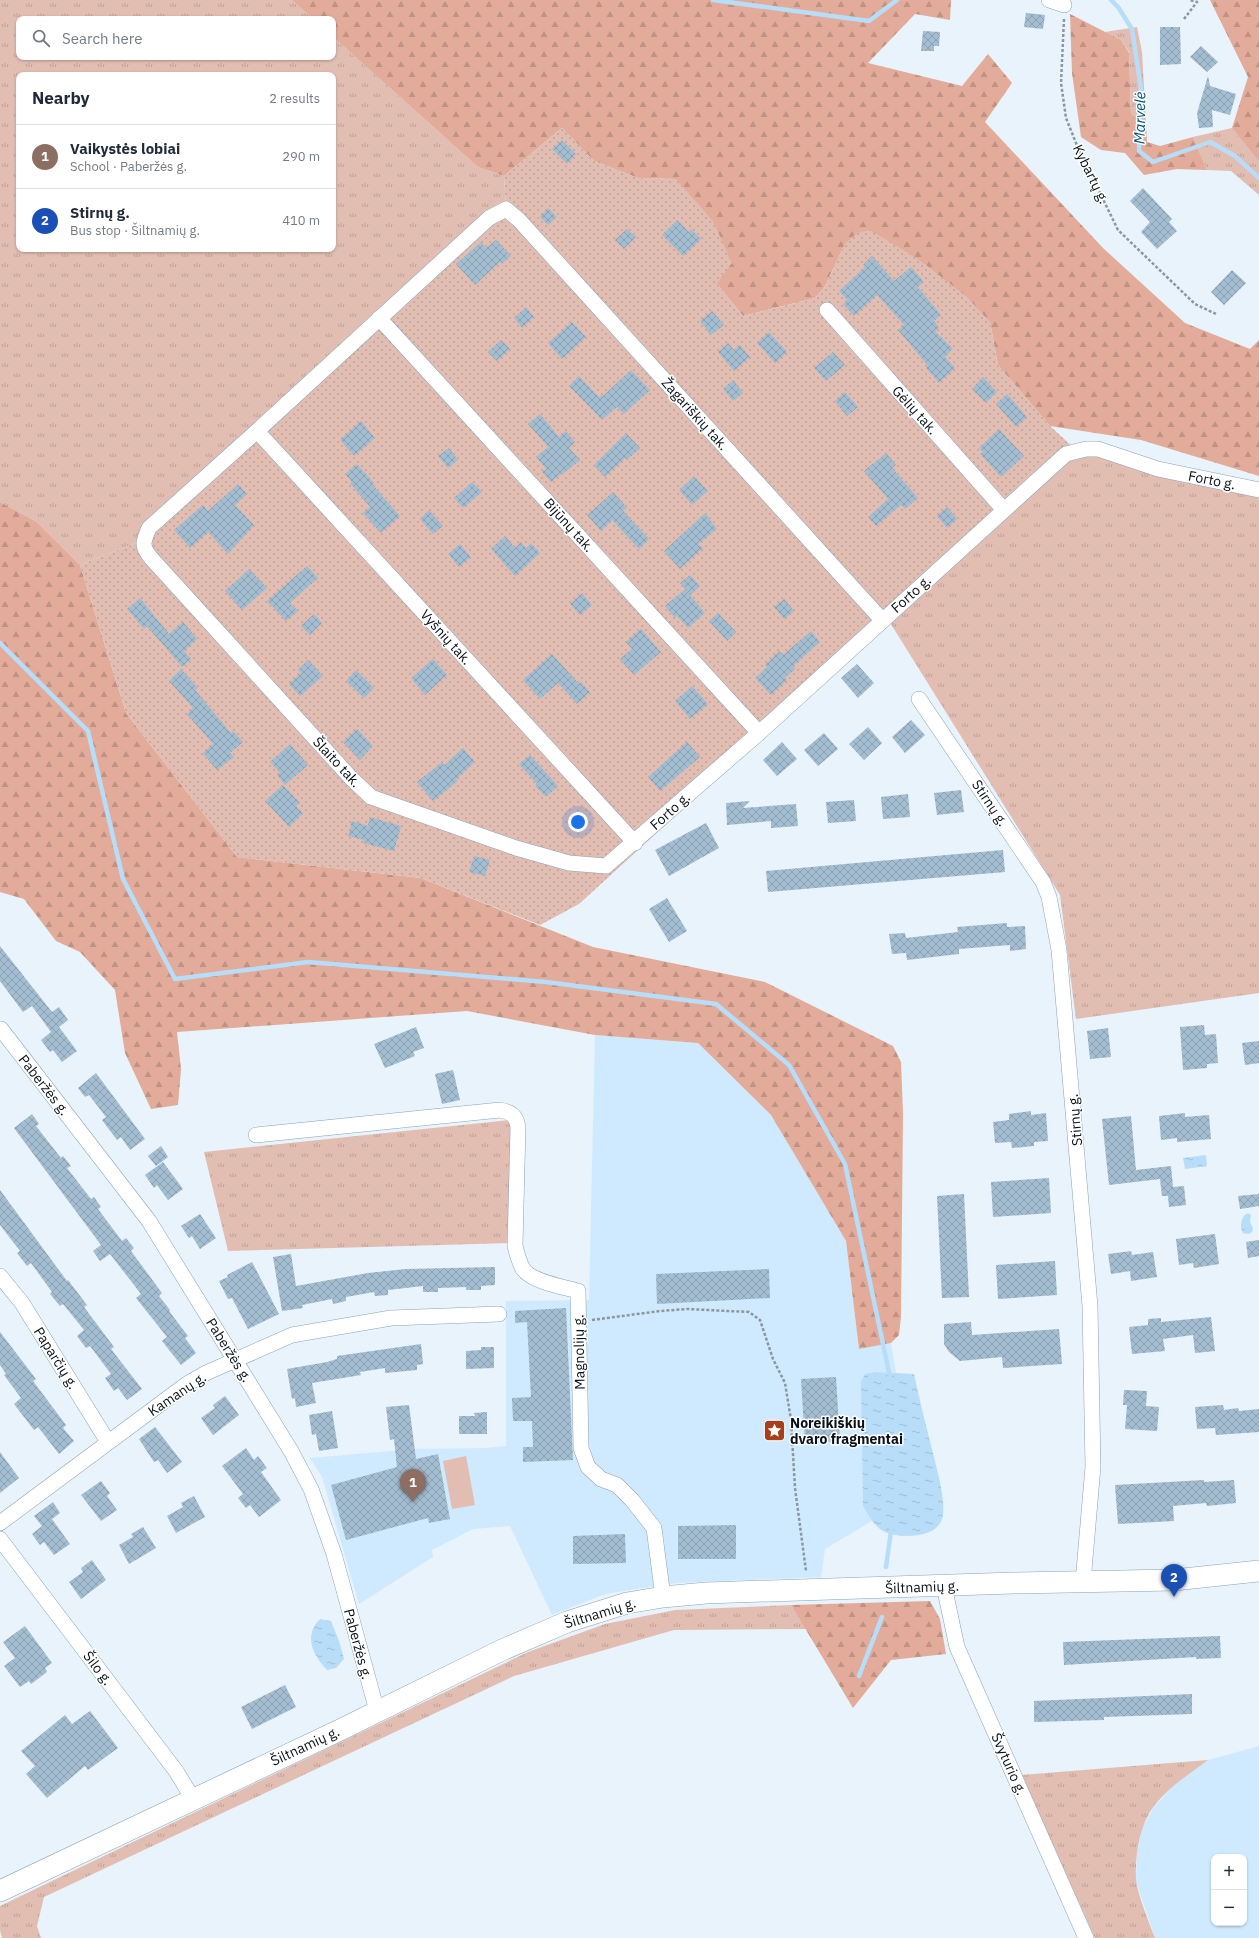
<!DOCTYPE html>
<meta charset="utf-8">
<style>
:root{--surface:#fff;--page:#f6f6f7;--text:#1f2937;--muted:#747a83;--line:#e0e1e3;--accent:#a63f1d}
body{margin:0;font-family:"IBM Plex Sans",sans-serif;background:var(--page);color:var(--text)}
.controls{position:absolute;right:12px;bottom:12px;display:grid;overflow:hidden;border-radius:8px;box-shadow:0 1px 3px #0004}
.controls button{width:36px;height:36px;display:grid;place-items:center;padding:0;border:0;border-bottom:1px solid var(--line);background:var(--surface);color:var(--text);font:20px sans-serif}
.you{position:absolute;left:578px;top:822px;width:14px;height:14px;margin:-10px;border:3px solid #fff;border-radius:50%;background:#1a73e8;box-shadow:0 0 0 6px #1a73e833}
.badge{display:grid;place-items:center;width:26px;height:26px;border-radius:50%;background:var(--accent);color:#fff;font-size:13px;font-weight:700}
.pin{position:absolute;translate:-50% -33px;filter:drop-shadow(0 1px 2px #0008)}
.pin::after{content:'';position:absolute;top:21px;width:14px;height:12px;background:inherit;clip-path:polygon(0 0,100% 0,50% 100%)}
.list{margin:0;padding:0;list-style:none}
h2{display:flex;justify-content:space-between;align-items:center;height:52px;margin:0;padding:0 16px;font-size:17px}
h2 small{font-size:13px;font-weight:400;color:var(--muted)}
.list li{display:grid;grid-template-columns:26px 1fr auto;gap:12px;align-items:center;box-sizing:border-box;height:64px;padding:0 16px;border-top:1px solid var(--line)}
.list b{display:block;font-size:15px;white-space:nowrap}
.list p{margin:0;font-size:13px;white-space:nowrap;color:var(--muted)}
.list em{font-size:13px;font-style:normal;color:var(--muted)}
.icon{flex:none;width:22px;height:22px;fill:none;stroke:currentColor;stroke-width:2;stroke-linecap:round;stroke-linejoin:round}
.map{position:relative;flex:none;width:1259px;height:1938px;overflow:hidden}
.search{position:absolute;background:var(--surface);box-shadow:0 1px 3px #0004;left:16px;top:16px;width:320px;height:44px;display:flex;align-items:center;gap:10px;box-sizing:border-box;padding:0 14px;border-radius:8px;color:var(--muted);font-size:15px}
.panel{position:absolute;background:var(--surface);box-shadow:0 1px 3px #0004;left:16px;top:72px;width:320px;height:180px;border-radius:8px}
.map>svg:first-child{display:block}
</style>
<div class="map">
<svg width="1259" height="1938" viewBox="0 0 1259 1938">
<defs>
<pattern id="grass-tufts" width="24" height="20" patternUnits="userSpaceOnUse"><rect width="24" height="20" fill="#e2bdb2"/><path d="M3 7l-1-3M5 7V3M7 7l1-3M15 17l-1-3M17 17v-4M19 17l1-3" fill="none" stroke="#c0a198"/></pattern>
<pattern id="forest-firs" width="22" height="20" patternUnits="userSpaceOnUse"><rect width="22" height="20" fill="#e2ab9a"/><path d="M5 1l3.5 6h-7zM16 11l3.5 6h-7z" fill="#c09284"/></pattern>
<pattern id="garden-dots" width="8" height="8" patternUnits="userSpaceOnUse"><rect width="8" height="8" fill="#e2bdb2"/><path d="M2 2h.1M6 6h.1" fill="none" stroke="#c0a198" stroke-width="1.8" stroke-linecap="round"/></pattern>
<pattern id="water-ripples" width="26" height="14" patternUnits="userSpaceOnUse"><rect width="26" height="14" fill="#b8ddf9"/><path d="M2 4q2-2 4 0t4 0M15 11q2-2 4 0t4 0" fill="none" stroke="#9dbdd5"/></pattern>
<pattern id="building-cross-hatch" width="8" height="8" patternUnits="userSpaceOnUse"><rect width="8" height="8" fill="#a3bdd1"/><path d="M0 0l8 8M0 8l8-8" fill="none" stroke="#8ba1b3"/></pattern>
</defs>
<rect width="100%" height="100%" fill="#e8f3fb"/>
<path fill="#cfeafe" fill-rule="evenodd" d="M595,1035L698,1043L771,1115L846,1241L859,1349L891,1343L896,1373L876,1372L863,1506L872,1521L825,1549L821,1577L676,1583L605,1594L552,1615L510,1526L473,1529L432,1550L433,1557L359,1604L322,1477L310,1458L414,1449L485,1448L506,1446V1301L589,1300Z
M1259,1746V1938H1155L1136,1881L1137,1852L1142,1829L1154,1807L1175,1784L1208,1760ZM1214,1857H1244V1923H1214Z"/>
<path fill="url(#grass-tufts)" fill-rule="evenodd" d="M0,0H292L313,19H19V57H333V37L478,167L504,176L506,209L143,540L80,565L37,522L0,502ZM19,75H333V249H19Z
M1137,27L1142,52L1146,122L1131,114L1129,52L1121,40L1105,32Z
M1232,128L1259,162V195L1231,171L1207,170L1193,137Z
M1076,450L1259,490V993L1076,1019L1060,895L889,621Z
M510,1120L513,1129L510,1243L228,1251L204,1152Z
M791,1605L806,1629L674,1630L514,1676L44,1897L37,1926L41,1938H2L0,1930V1906L528,1652L605,1624L675,1610Z
M1208,1760C1189,1774 1169,1787 1154,1806C1139,1826 1135,1855 1136,1879C1137,1893 1150,1925 1155,1938H1095L1021,1775Z"/>
<path fill="url(#forest-firs)" d="M292,0H951L950,20L915,14L868,63L962,86L988,54L1012,83L985,122L1103,248L1185,323L1250,349L1259,340V476L1141,440L1050,426L998,365L990,322L845,244L824,288L815,298L743,316L717,284L676,179L638,178L594,161L562,128L504,176L478,167L333,37V19H313Z
M1210,0H1259V162L1232,128L1248,77Z
M1070,14L1121,40L1129,53L1131,114L1146,122L1147,142L1160,146L1193,137L1207,170L1177,169L1144,175L1125,153L1101,150L1081,137L1072,73Z
M0,502L37,522L80,565L126,713L237,857L421,878L593,947L765,982L893,1046L901,1062L903,1114L901,1317L899,1335L891,1343L859,1349L846,1241L771,1115L698,1043L595,1035L467,1011L177,1032L181,1069L178,1105L151,1109L125,1053L115,990L80,952L56,941L24,899L0,892Z
M930,1601L940,1619L946,1654L891,1660L853,1708L791,1605Z"/>
<path fill="#e2bdb2" d="M466,1456L475,1505L452,1509L443,1461Z"/>
<path fill="url(#garden-dots)" d="M562,128L594,161L638,178L676,179L713,221L732,263L717,284L743,316L815,298L824,288L845,244L857,233L870,230L918,259L966,296L990,322L998,365L1050,426L1076,450L579,904L540,925L421,878L237,857L126,713L80,565L143,540L506,209L504,176Z"/>
<path fill="url(#water-ripples)" d="M1206,1155L1207,1166L1185,1169L1183,1158Z
M1248,1213L1251,1215L1250,1222L1253,1228L1252,1232L1249,1234L1243,1233C1239,1227 1241,1216 1248,1213Z
M876,1372L914,1374C920,1402 927,1430 934,1457C938,1474 945,1498 943,1515C941,1532 921,1536 907,1536C880,1535 876,1528 863,1506L861,1382L865,1374Z
M320,1619L331,1621L339,1641L344,1659L336,1668L327,1670C313,1655 303,1636 320,1619Z"/>
<g fill="none" stroke-linecap="round" stroke-linejoin="round">
<path stroke="#b8ddf9" stroke-width="4.5" d="M713,0L869,21L897,0
M1111,0L1118,7L1132,29L1141,89L1139,151L1153,162L1210,142L1235,156L1259,178
M0,643L88,731L123,879L175,979L308,962L546,982L716,1004L789,1065L845,1164L890,1377
M886,1567L891,1531
M859,1676L882,1617"/>
</g>
<path fill="url(#building-cross-hatch)" d="M1026,13L1045,15L1043,29L1024,27Z
M1160,27H1180L1181,64L1160,65Z
M923,31L940,32L939,46H934V51H921Z
M1201,46L1218,62L1207,72L1190,57Z
M1208,76L1210,86L1236,94L1230,115L1212,110L1213,127L1199,128L1197,113Z
M562,140L576,154L567,164L552,149Z
M1143,188L1172,219L1169,222L1177,231L1157,249L1141,232L1150,222L1130,201Z
M548,208L557,217L548,225L540,217Z
M677,220L689,232L691,229L701,239L683,256L662,235Z
M627,229L636,237L624,249L615,240Z
M496,240L511,256L502,264L500,262L475,285L456,264L481,242L486,248Z
M872,256L894,281L911,267L924,282L918,287L941,315L934,321L939,327L935,331L953,349L945,357L955,368L939,383L926,368L928,366L898,330L904,325L877,295L854,316L843,304L847,300L839,291L865,267L863,265Z
M1232,270L1246,283L1224,305L1211,292Z
M526,307L534,317L522,328L514,318Z
M712,311L724,325L711,335L700,321Z
M572,322L586,337L562,359L548,343Z
M769,332L787,352L775,363L757,343Z
M501,340L510,349L497,361L488,352Z
M728,343L734,350L740,345L750,357L734,371L718,352Z
M833,352L845,365L826,381L814,368Z
M631,370L650,390L624,414L617,407L602,420L569,386L579,376L599,397L602,395L603,396Z
M983,377L997,392L986,403L972,389Z
M733,380L743,393L733,401L723,389Z
M845,392L858,407L847,416L835,401Z
M1007,394L1027,417L1016,427L996,404Z
M540,414L559,437L566,431L575,442L569,448L580,460L563,474L562,473L551,482L542,472L546,469L536,457L548,447L528,424Z
M361,421L375,438L354,456L340,440Z
M999,429L1024,456L1001,477L980,454L983,452L979,448Z
M626,433L640,448L627,460L625,458L605,477L594,465Z
M449,448L458,460L448,468L438,456Z
M886,453L896,465L892,468L918,498L905,509L901,505L876,526L868,517L888,499L864,471Z
M357,464L374,483L372,484L400,516L381,533L363,513L370,507L350,483L352,482L345,474Z
M694,476L708,491L692,505L679,490Z
M472,482L482,492L463,508L454,498Z
M238,484L247,494L235,505L254,525L228,554L208,532L190,548L174,530L203,505L208,511Z
M613,492L627,508L623,511L649,539L639,549L612,520L601,531L587,515Z
M947,507L957,519L947,528L937,516Z
M429,510L443,526L433,534L420,519Z
M705,513L717,529L698,544L703,548L680,569L664,551Z
M505,536L515,548L521,542L526,548L531,543L540,553L515,576L491,549Z
M460,544L471,557L459,567L448,554Z
M307,566L318,578L290,603L298,611L286,621L267,601Z
M249,569L267,588L242,610L225,591Z
M690,575L700,586L691,595L680,583Z
M685,589L705,613L688,628L677,616L675,618L665,606Z
M582,593L592,605L580,615L570,604Z
M140,598L169,634L183,622L197,639L184,651L191,659L182,667L147,626L144,629L127,609Z
M784,599L794,611L784,619L774,607Z
M718,613L736,632L727,641L709,621Z
M314,614L322,623L310,635L301,626Z
M641,629L661,652L634,675L620,659L632,649L626,642Z
M811,631L820,642L793,666L795,669L785,678L787,680L771,695L755,678L767,667L765,665L779,651L783,655Z
M552,654L579,684L581,682L590,692L577,704L558,683L540,699L523,680Z
M433,659L447,675L425,695L411,678Z
M308,660L323,676L300,696L289,684L301,673L298,670Z
M857,664L874,683L858,698L841,678Z
M181,669L198,688L195,690L231,733L233,731L243,742L230,753L234,757L217,770L203,753L213,744L187,714L193,708L169,681Z
M356,670L374,688L364,698L346,681Z
M692,686L708,704L690,719L675,701Z
M911,720L925,735L905,753L892,737Z
M868,727L882,743L864,760L849,744Z
M357,729L373,746L360,760L343,742Z
M824,733L838,749L818,766L804,750Z
M687,742L700,757L660,791L648,777Z
M782,742L797,759L777,776L763,760Z
M290,744L308,765L285,785L277,775L280,773L270,762Z
M463,748L475,762L456,779L458,781L433,801L417,782L442,762L444,765Z
M530,755L558,786L546,797L535,786L537,784L519,764Z
M283,785L300,803L296,806L303,813L289,827L265,801Z
M961,790L964,812L937,815L934,793Z
M908,794L910,817L883,819L881,797Z
M854,800L856,821L828,823L826,802Z
M750,801L743,808L796,804L798,826L771,828V821L727,825L726,803Z
M370,817L401,826L394,851L363,843L364,840L348,836L352,821L368,826Z
M706,823L719,848L669,876L655,850Z
M1003,850L1005,872L768,892L766,871Z
M474,856L490,860L485,876L469,872Z
M667,898L687,931L669,942L649,909Z
M1007,923V927L1025,926L1026,949L1010,951V945L959,949V954L907,960L906,953L892,954L889,934L905,933L906,938L958,932L957,927Z
M0,946L52,1012L59,1007L68,1020L59,1027L77,1051L62,1062L53,1050L50,1052L41,1040L51,1032L32,1006L23,1012L0,981Z
M1204,1025L1205,1035L1216,1034L1218,1063L1207,1064V1068L1183,1070L1180,1027Z
M416,1027L424,1048L413,1052L415,1056L385,1068L374,1044Z
M1108,1028L1111,1057L1090,1059L1087,1031Z
M1259,1041V1063L1245,1065L1242,1043Z
M453,1070L460,1100L442,1104L435,1074Z
M96,1073L145,1139L130,1150L121,1137L117,1140L102,1120L106,1117L89,1095L85,1097L78,1088Z
M1031,1111V1115L1046,1113L1048,1141L1034,1142V1146L1012,1148L1011,1142L995,1143L993,1122L1009,1120V1114Z
M1185,1113V1117L1209,1115L1211,1139L1177,1142V1138L1161,1140L1159,1116Z
M32,1114L39,1124L36,1126L61,1158L63,1156L71,1166L67,1168L91,1199L94,1197L101,1207L98,1209L122,1241L126,1238L134,1248L131,1251L162,1293L159,1296L170,1310L169,1311L188,1336L185,1338L196,1353L181,1365L162,1341L167,1337L136,1298L141,1294L110,1254L100,1261L93,1251L101,1245L14,1128Z
M1131,1116L1136,1170L1171,1166L1173,1187L1184,1186L1186,1205L1169,1207L1168,1196H1162L1160,1179L1109,1185L1102,1119Z
M161,1146L168,1157L156,1166L148,1156Z
M163,1162L183,1189L168,1200L157,1185L154,1188L145,1175Z
M1049,1178L1051,1213L993,1217L991,1182Z
M0,1190L67,1281L68,1280L87,1305L84,1307L114,1347L111,1349L142,1389L127,1400L118,1388L114,1391L105,1378L111,1374L90,1346L86,1348L77,1336L84,1330L63,1304L60,1306L50,1294L52,1292L31,1263L27,1266L17,1253L20,1251L0,1225Z
M964,1194L969,1297L942,1298L937,1196Z
M1259,1194V1206L1240,1209L1238,1196Z
M200,1214L216,1238L200,1249L192,1236L189,1238L181,1226Z
M1215,1234L1219,1264L1194,1268L1193,1263L1179,1265L1176,1239Z
M1259,1240V1256L1248,1258L1246,1242Z
M1131,1251L1132,1255L1153,1252L1157,1277L1131,1281L1130,1271L1111,1274L1108,1254Z
M291,1254L296,1286L368,1273L406,1269L495,1267V1285L481,1286V1290H466V1287L438,1288V1292H423V1286L388,1290V1295L375,1296L374,1292L346,1297V1301L333,1304L332,1299L302,1305L303,1308L282,1311L273,1257Z
M1055,1261L1057,1295L998,1299L996,1265Z
M252,1262L279,1314L248,1329L232,1298L228,1299L219,1281L228,1277L227,1275Z
M769,1269L770,1298L657,1304L656,1274Z
M566,1308L573,1460L523,1462V1447H533L532,1421H513L512,1398L531,1397L527,1322L515,1323V1311Z
M1211,1317L1215,1351L1195,1353L1193,1335L1163,1339L1165,1351L1132,1354L1129,1327L1148,1325V1319L1161,1318V1322Z
M971,1322L972,1335L1059,1329L1062,1364L1003,1368L1002,1357L960,1361L949,1352L944,1344V1324Z
M0,1332L36,1379L33,1381L66,1425L63,1428L74,1441L59,1454L38,1427L34,1430L14,1404L21,1398L4,1375L6,1374L0,1365Z
M421,1344L423,1364L417,1365V1370L385,1373V1368L360,1372L361,1375L312,1383L316,1403L296,1407L295,1398L292,1399L287,1369L327,1362L337,1359V1356Z
M481,1347H494V1368L466,1369V1351L481,1350Z
M836,1377L840,1441L805,1444L801,1379Z
M1124,1390L1147,1391L1146,1406L1159,1407L1157,1431L1125,1429L1127,1405H1123Z
M225,1396L239,1415L213,1435L201,1418L215,1408L213,1405Z
M409,1405L416,1459L438,1454L450,1519L429,1523L428,1518L346,1540L331,1485L397,1467L394,1439L390,1440L386,1407Z
M1223,1405L1224,1410L1238,1408L1239,1411L1259,1409V1432L1216,1435L1215,1428L1197,1429L1195,1407Z
M332,1411L338,1448L319,1451L316,1434L312,1435L309,1415Z
M487,1412V1434H459V1416H475L474,1413Z
M155,1427L182,1462L167,1473L158,1460L154,1462L139,1439Z
M246,1448L254,1460L258,1456L267,1468L261,1472L281,1500L259,1517L250,1505L246,1508L238,1498L243,1494L222,1466Z
M0,1452L19,1478L0,1493Z
M1204,1480V1482L1234,1480L1236,1503L1207,1506L1206,1503L1173,1506L1174,1521L1118,1524L1115,1485Z
M101,1481L110,1493L107,1496L117,1510L101,1521L81,1495Z
M194,1496L205,1517L176,1533L167,1516L183,1507L181,1503Z
M53,1502L60,1513L52,1519L70,1544L54,1555L44,1542L40,1545L32,1534L42,1526L34,1516Z
M736,1525V1559H678V1526Z
M143,1527L156,1548L129,1564L119,1545L133,1537L131,1534Z
M625,1534L626,1563L573,1564V1536Z
M92,1560L106,1580L81,1599L69,1582L83,1572L81,1568Z
M25,1626L52,1663L45,1668L47,1672L31,1684L29,1681L20,1687L4,1666L15,1658L3,1642Z
M1220,1636L1221,1658L1196,1659V1657L1064,1665L1063,1642Z
M285,1685L296,1707L252,1729L241,1707Z
M1192,1694V1714L1104,1717V1720L1034,1722V1701Z
M90,1711L118,1748L88,1770L85,1766L47,1798L26,1774L35,1766L21,1751L65,1715L72,1724Z"/>
<g fill="none" stroke-linecap="round" stroke-linejoin="round">
<defs>
<path id="street" d="M1049,0L1064,5
M827,310L1004,510
M379,318L759,733
M257,431L635,843
M882,620L519,220L506,209L489,218L257,431L149,528C143,542 141,546 151,558L351,778L371,797L516,848L569,863L606,866L759,733L1066,454L1086,449H1098L1158,469L1259,490
M919,699L1043,882L1049,897L1059,950L1090,1306L1093,1467L1083,1582
M0,1030L1,1029L149,1221L291,1451L311,1489L334,1554L377,1711
M256,1135L500,1110C511,1112 516,1115 518,1127L515,1246C517,1254 519,1262 523,1269C532,1282 564,1287 578,1291L581,1448L588,1467L601,1479L617,1485L632,1500L654,1528L663,1597
M0,1276L22,1303L108,1442
M0,1523L187,1384L206,1373L292,1335L391,1318L499,1314
M0,1539L176,1771L193,1799
M944,1586L957,1647L1086,1938"/>
<path id="secondary" d="M0,1891L340,1730L502,1650L567,1622L627,1603L663,1597L706,1593L1014,1583L1174,1580L1259,1571"/>
</defs>
<use href="#street" stroke="#89a3b6" stroke-width="16"/>
<use href="#secondary" stroke="#89a3b6" stroke-width="22"/>
<path stroke="#8c969d" stroke-width="2.5" stroke-dasharray="3 2" stroke-linecap="butt" d="M1064,19L1061,83L1066,118L1078,148L1118,230L1195,304L1216,314
M1184,19L1197,2L1190,0
M592,1320L660,1311L688,1309L749,1312L760,1320L773,1359L785,1383L791,1420L795,1488L806,1571"/>
<use href="#street" stroke="#fff" stroke-width="15"/>
<use href="#secondary" stroke="#fff" stroke-width="21"/>
</g>
<defs>
<symbol id="sight-square" viewBox="-11 -11 22 22"><rect x="-9" y="-9" width="18" height="18" rx="4" fill="#a63f1d" stroke="#fff"/><path d="M0-6L1.8-2.2L6-1.7L2.9 1.2L3.7 5.4L0 3.3L-3.7 5.4L-2.9 1.2L-6-1.7L-1.8-2.2Z" fill="#fff"/></symbol>
</defs>
<g fill-rule="evenodd">
<use href="#sight-square" x="762" y="1418" width="25" height="25"/>
</g>
<g text-anchor="middle" stroke-width="3" stroke-linejoin="round" paint-order="stroke">
<g font-size="14" fill="#071117" stroke="#fff">
<text transform="translate(1091 174) rotate(64)" y="5">Kybartų g.</text>
<text transform="translate(915 410) rotate(48)" y="5">Gėlių tak.</text>
<text transform="translate(695 414) rotate(48)" y="5">Žagariškių tak.</text>
<text transform="translate(1212 480) rotate(11)" y="5">Forto g.</text>
<text transform="translate(569 525) rotate(48)" y="5">Bijūnų tak.</text>
<text transform="translate(911 594) rotate(-42)" y="5">Forto g.</text>
<text transform="translate(446 637) rotate(48)" y="5">Vyšnių tak.</text>
<text transform="translate(337 762) rotate(47)" y="5">Šlaito tak.</text>
<text transform="translate(990 803) rotate(56)" y="5">Stirnų g.</text>
<text transform="translate(670 811) rotate(-42)" y="5">Forto g.</text>
<text transform="translate(44 1085) rotate(52)" y="5">Paberžės g.</text>
<text transform="translate(1075 1120) rotate(-95)" y="5">Stirnų g.</text>
<text transform="translate(229 1350) rotate(58)" y="5">Paberžės g.</text>
<text transform="translate(579 1352) rotate(-91)" y="5">Magnolijų g.</text>
<text transform="translate(56 1358) rotate(58)" y="5">Paparčių g.</text>
<text transform="translate(177 1394) rotate(-34)" y="5">Kamanų g.</text>
<text transform="translate(922 1587) rotate(-2)" y="5">Šiltnamių g.</text>
<text transform="translate(600 1613) rotate(-17)" y="5">Šiltnamių g.</text>
<text transform="translate(358 1644) rotate(75)" y="5">Paberžės g.</text>
<text transform="translate(98 1668) rotate(53)" y="5">Šilo g.</text>
<text transform="translate(305 1746) rotate(-25)" y="5">Šiltnamių g.</text>
<text transform="translate(1009 1764) rotate(66)" y="5">Švyturio g.</text>
</g>
<g font-size="14" font-weight="bold" fill="#071117" stroke="#fff" text-anchor="start">
<text x="790" y="1428">Noreikiškių<tspan x="790" dy="16">dvaro fragmentai</tspan></text>
</g>
<g font-size="15" font-style="italic" fill="#00537f" stroke="#fff">
<text transform="translate(1140 118) rotate(-89)" y="5">Marvelė</text>
</g>
</g>
</svg>
<div class="controls">
<button>+</button>
<button>−</button>
</div>
<div class="you"></div>
<div class="pin badge" style="left:413px;top:1502px;background:#8d6e63">1</div>
<div class="pin badge" style="left:1174px;top:1597px;background:#1a4fb4">2</div>
<div class="search"><svg class="icon" aria-label="search" viewBox="0 0 24 24"><circle cx="10" cy="10" r="6"/><path d="M15 15l6 6"/></svg>Search here</div>
<section class="panel">
<h2>Nearby<small>2 results</small></h2>
<ul class="list">
<li><span class="badge" style="background:#8d6e63">1</span><div><b>Vaikystės lobiai</b><p>School · Paberžės g.</p></div><em>290 m</em></li>
<li><span class="badge" style="background:#1a4fb4">2</span><div><b>Stirnų g.</b><p>Bus stop · Šiltnamių g.</p></div><em>410 m</em></li>
</ul>
</section>
</div>
